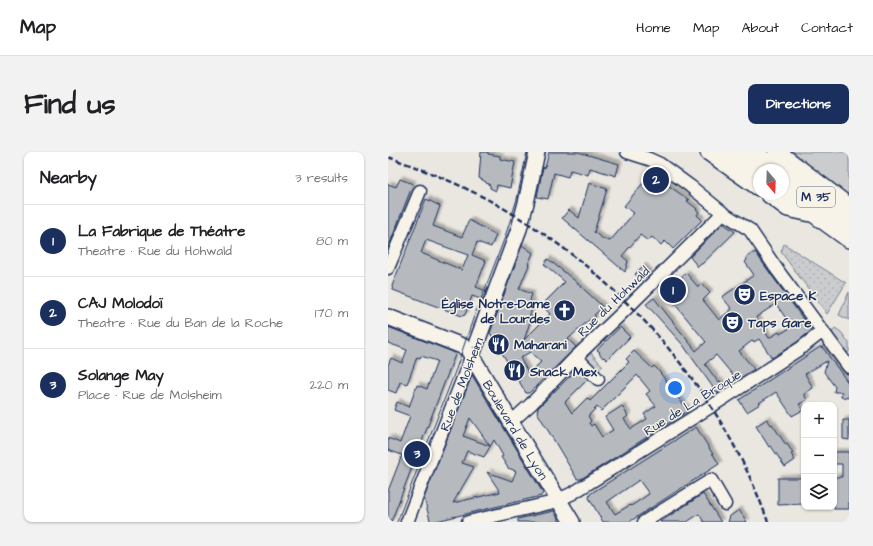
<!DOCTYPE html>
<meta charset="utf-8">
<style>
:root{--surface:#fff;--page:#f2f2f2;--text:#202124;--muted:#757577;--line:#e0e0e0;--accent:#1b2f5e}
body{margin:0;font-family:"Architects Daughter",sans-serif;background:var(--page);color:var(--text)}
.controls{position:absolute;right:12px;bottom:12px;display:grid;overflow:hidden;border-radius:8px;box-shadow:0 1px 3px #0004}
.controls button{width:36px;height:36px;display:grid;place-items:center;padding:0;border:0;border-bottom:1px solid var(--line);background:var(--surface);color:var(--text);font:20px sans-serif}
.compass{position:absolute;left:365px;top:12px;width:36px;height:36px;border-radius:50%;background:var(--surface);box-shadow:0 1px 3px #0004;rotate:161deg}
.you{position:absolute;left:287px;top:236px;width:14px;height:14px;margin:-10px;border:3px solid #fff;border-radius:50%;background:#1a73e8;box-shadow:0 0 0 6px #1a73e833}
.badge{display:grid;place-items:center;width:26px;height:26px;border-radius:50%;background:var(--accent);color:#fff;font-size:13px;font-weight:700}
.pin{position:absolute;translate:-50% -50%;border:2px solid #fff;box-shadow:0 1px 4px #0006}
.list{margin:0;padding:0;list-style:none}
h2{display:flex;justify-content:space-between;align-items:center;height:52px;margin:0;padding:0 16px;font-size:17px}
h2 small{font-size:13px;font-weight:400;color:var(--muted)}
.list li{display:grid;grid-template-columns:26px 1fr auto;gap:12px;align-items:center;box-sizing:border-box;height:72px;padding:0 16px;border-top:1px solid var(--line)}
.list b{display:block;font-size:15px;white-space:nowrap}
.list p{margin:0;font-size:13px;white-space:nowrap;color:var(--muted)}
.list em{font-size:13px;font-style:normal;color:var(--muted)}
.icon{flex:none;width:22px;height:22px;fill:none;stroke:currentColor;stroke-width:2;stroke-linecap:round;stroke-linejoin:round}
.map{position:relative;flex:none;width:461px;height:370px;overflow:hidden;border-radius:8px}
header{display:flex;align-items:center;gap:24px;box-sizing:border-box;height:56px;padding:0 20px;background:var(--surface);border-bottom:1px solid var(--line)}
header strong{font-size:19px}
nav{display:flex;gap:22px;margin-inline-start:auto;font-size:14px}
.intro{display:flex;align-items:center;justify-content:space-between;box-sizing:border-box;height:96px;padding:0 24px}
h1{margin:0;font-size:28px}
.button{padding:10px 18px;border-radius:8px;background:var(--accent);color:#fff;font-size:14px;font-weight:700}
main{display:flex;gap:24px;padding:0 24px}
aside{flex:1;background:var(--surface);border-radius:8px;box-shadow:0 1px 3px #0004}
.map>svg:first-child{display:block}
</style>
<header>
<strong>Map</strong>
<nav><a>Home</a><a>Map</a><a>About</a><a>Contact</a></nav>
</header>
<div class="intro"><h1>Find us</h1><a class="button">Directions</a></div>
<main>
<aside>
<h2>Nearby<small>3 results</small></h2>
<ul class="list">
<li><span class="badge">1</span><div><b>La Fabrique de Théatre</b><p>Theatre · Rue du Hohwald</p></div><em>80 m</em></li>
<li><span class="badge">2</span><div><b>CAJ Molodoï</b><p>Theatre · Rue du Ban de la Roche</p></div><em>170 m</em></li>
<li><span class="badge">3</span><div><b>Solange May</b><p>Place · Rue de Molsheim</p></div><em>220 m</em></li>
</ul>
</aside>
<div class="map">
<svg width="461" height="370" viewBox="0 0 461 370">
<defs>
<pattern id="park-dots" width="8" height="8" patternUnits="userSpaceOnUse"><rect width="8" height="8" fill="#cbcccd"/><path d="M2 2h.1M6 6h.1" fill="none" stroke="#aeb0b2" stroke-width="1.8" stroke-linecap="round"/></pattern>
<filter id="shadow"><feDropShadow dx="3" dy="-3" stdDeviation="1" flood-color="#0004"/></filter>
</defs>
<rect width="100%" height="100%" fill="#eae7e0"/>
<filter id="ink" filterUnits="userSpaceOnUse"><feTurbulence type="fractalNoise" baseFrequency=".025" numOctaves="2"/><feDisplacementMap in="SourceGraphic" scale="8" xChannelSelector="R" yChannelSelector="G"/><feConvolveMatrix kernelMatrix="1 2 1 2 8 2 1 2 1" color-interpolation-filters="sRGB"/></filter>
<g filter="url(#ink)">
<path fill="#cbcccd" stroke="#737e96" d="M399,0H461V49Z
M461,140V168L451,163Z
M447,176L453,180L461,191V200L459,201L444,180Z"/>
<path fill="url(#park-dots)" stroke="#737e96" d="M396,92L458,131L439,162L393,100Z
M203,201L215,214L208,220L196,207Z"/>
<path fill="#b6babf" stroke="#1b2f5e" fill-rule="evenodd" filter="url(#shadow)" d="M93,0H100V2L112,4V7L127,10L122,36L109,33L108,39L102,36V33L98,31V30L91,26Z
M161,0H190L231,12L228,24L202,16L200,23L182,18L180,25L166,21L160,47L149,45L155,15L157,16Z
M261,20L301,48L299,49L309,57L308,58L311,60L309,63L314,68L285,97L277,89L273,93L264,85L260,89L252,83L234,104L240,109L237,120L174,66L181,58L191,66L201,31L219,37L206,80L215,87L222,89L246,61L236,54L255,31Z
M12,27L25,32L0,96V32L8,35Z
M38,47L52,54L45,74L74,85L81,68L108,83L103,95L89,90L84,103L98,109L88,135L98,139L95,148L84,144L77,163L74,164L5,138L4,134ZM38,88L80,103L74,118L33,101Z
M335,71L347,80L314,112H313L310,115L302,105Z
M134,93L145,101L140,112L141,113L131,137L144,142L142,148L146,153L140,167L144,164L136,188L162,162L154,153L177,130L156,112L160,107L186,128L215,155L206,163L208,165L204,169L202,167L180,187L188,195L141,241H138L102,181ZM142,200L153,210L141,222L132,206Z
M367,100L423,178V179L409,190L384,206L371,187L366,190L365,188L351,199L366,217L349,228L328,203L317,212L330,230L332,229L336,236L329,241L295,193L258,152L266,146L308,199L318,190L277,140L298,121L310,135L314,132L322,141L315,148L331,168L344,157L334,145L366,123L357,110L359,108L358,106ZM388,152L404,175L392,182L391,180L381,186L368,165Z
M255,114L262,121L253,129L247,122Z
M0,175L65,200L67,203L3,370H0V339L14,303L0,298V286L12,291L22,264L6,258L9,250L21,255L29,233L39,237L49,209L33,204L32,206L29,205L19,232L12,230L8,241L0,238V213L3,206L14,211L19,198L0,191Z
M232,175L242,185L219,208L216,205L215,206L211,201L212,200L209,198Z
M432,195L435,196L461,232V246L453,245L454,240H446L447,235L436,220L439,209L417,222L425,236L416,242L419,248L411,252L415,258L404,264L388,240L371,251L372,252L359,260L351,248Z
M246,199L264,216L266,214L270,218L300,259L193,327H189L149,260L150,256L189,217L200,227L177,250L184,261L199,246L202,249L241,210L238,207ZM249,223L262,239L258,242L268,254L256,262L259,267L243,277L236,267L240,264L234,254L217,265L225,278L214,285L206,272L203,274L201,271L203,269L200,264L209,255L213,259Z
M84,223L155,341L153,344L44,370L42,368L36,346ZM82,266L90,277L102,294L75,284ZM106,288L115,304L113,305L120,316L128,319L124,329L99,320L112,340L65,351L86,315L74,311L79,299L96,305Z
M379,267L383,273L384,272L398,293L399,292L405,301L403,302L407,308L397,315L383,294L381,295L368,274Z
M455,268H461V288L455,287Z
M308,275L331,312L241,370H215L201,346L202,342ZM251,328L261,342L243,354L242,353L227,362L219,350Z
M446,300H461V357H446V325H454V312H446Z
M390,326H416V352L390,353Z
M315,342L333,370H316L311,362L299,370H272Z
M351,358L359,370H340L342,364Z
M166,359L172,370H130V367Z"/>
<g fill="none" stroke-linecap="round" stroke-linejoin="round">
<defs>
<path id="minor" d="M239,0L261,7L272,12L302,34L335,61L362,78L390,119L461,215
M0,116L32,39
M188,205L210,227
M123,270L143,252L188,205L234,161L335,61
M19,370L84,203
M80,370L166,350L185,341L327,252L413,196L435,179
M256,370L323,328L337,352"/>
<g id="major">
<path id="s1" d="M0,165L79,196L123,270L184,370"/>
<path d="M84,203L131,77L138,51L149,0"/>
</g>
<path id="highway" d="M321,0L371,35
M343,0L371,21
M365,0L390,18
M389,0L461,55
M395,21L461,69
M395,38L407,46L425,61L461,87
M381,42L400,56L423,61"/>
</defs>
<use href="#minor" stroke="#1b2f5e" stroke-width="15"/>
<use href="#major" stroke="#1b2f5e" stroke-width="18"/>
<use href="#highway" stroke="#1b2f5e" stroke-width="20"/>
<use href="#minor" stroke="#f7f3e8" stroke-width="12"/>
<use href="#major" stroke="#f7f3e8" stroke-width="15"/>
<use href="#highway" stroke="#f7f3e8" stroke-width="17"/>
<path stroke="#1b2f5e" stroke-width="1" d="M9,370L68,217L85,167L99,132L117,85L129,47L139,0"/>
<path stroke="#1b2f5e" stroke-width="2.5" stroke-dasharray="6 3" stroke-linecap="butt" d="M0,5C37,18 74,33 108,52C231,121 333,237 380,370"/>
</g>
</g>
<defs>
<symbol id="theatre-disc" viewBox="-11 -11 22 22"><circle r="9.5" fill="#1b2f5e" stroke="#f7f3e8"/><path d="M-5-5.5Q0-4 5-5.5V0Q5 5 0 6Q-5 5-5 0ZM-3.3-2.5H-1v1.5H-3.3ZM1-2.5H3.3v1.5H1ZM-2.8 1Q0 5.5 2.8 1Z" fill="#fff"/></symbol>
<symbol id="church-disc" viewBox="-11 -11 22 22"><circle r="9.5" fill="#1b2f5e" stroke="#f7f3e8"/><path d="M-1.2-6h2.4v3.5h3.3v2.4h-3.3V6h-2.4V-.1h-3.3v-2.4h3.3Z" fill="#fff"/></symbol>
<symbol id="restaurant-disc" viewBox="-11 -11 22 22"><circle r="9.5" fill="#1b2f5e" stroke="#f7f3e8"/><path d="M-5-6h1v4h1v-4h1v4h1v-4h1v5L-1.5 .5V6h-2V.5L-5-1ZM5-6V6H3V1.5H1.5Q1.5-4 5-6Z" fill="#fff"/></symbol>
</defs>
<g fill-rule="evenodd">
<use href="#theatre-disc" x="344" y="130" width="25" height="25"/>
<use href="#church-disc" x="164" y="146" width="25" height="25"/>
<use href="#theatre-disc" x="332" y="158" width="25" height="25"/>
<use href="#restaurant-disc" x="98" y="180" width="25" height="25"/>
<use href="#restaurant-disc" x="114" y="206" width="25" height="25"/>
</g>
<g text-anchor="middle" stroke-width="3" stroke-linejoin="round" paint-order="stroke">
<rect fill="#f7f3e8" stroke="#5d6a87" stroke-width="1" x="409" y="35" width="38" height="20" rx="3"/>
<g font-size="12" font-weight="bold" fill="#1b2f5e">
<text x="428" y="49">M 35</text>
</g>
<g font-size="13" font-weight="bold" fill="#1b2f5e" stroke="#f7f3e8" text-anchor="start">
<text x="372" y="148">Espace K</text>
<text x="162" y="156" text-anchor="end">Église Notre-Dame<tspan x="162" dy="15">de Lourdes</tspan></text>
<text x="360" y="175">Taps Gare</text>
<text x="126" y="197">Maharani</text>
<text x="142" y="224">Snack Mex</text>
</g>
<g font-size="13" fill="#1b2f5e" stroke="#f7f3e8">
<text transform="translate(225 149) rotate(-44)" y="5">Rue du Hohwald</text>
<text transform="translate(73 232) rotate(-69)" y="5">Rue de Molsheim</text>
<text transform="translate(304 250) rotate(-32)" y="5">Rue de La Broque</text>
<text dy="5" stroke="none"><textPath href="#s1" startOffset="180">Boulevard de Lyon</textPath></text>
</g>
</g>
</svg>
<div class="controls">
<button>+</button>
<button>−</button>
<button><svg class="icon" aria-label="layers" viewBox="0 0 24 24"><path d="M12 4l9 5-9 5-9-5zM3 14l9 5 9-5"/></svg></button>
</div>
<svg class="compass" viewBox="-18 -18 36 36"><path d="M0-13l5 13h-10z" fill="#e53935"/><path d="M0 13l5-13h-10z" fill="#757577"/></svg>
<div class="you"></div>
<div class="pin badge" style="left:285px;top:138px">1</div>
<div class="pin badge" style="left:268px;top:28px">2</div>
<div class="pin badge" style="left:29px;top:302px">3</div>
</div>
</main>
